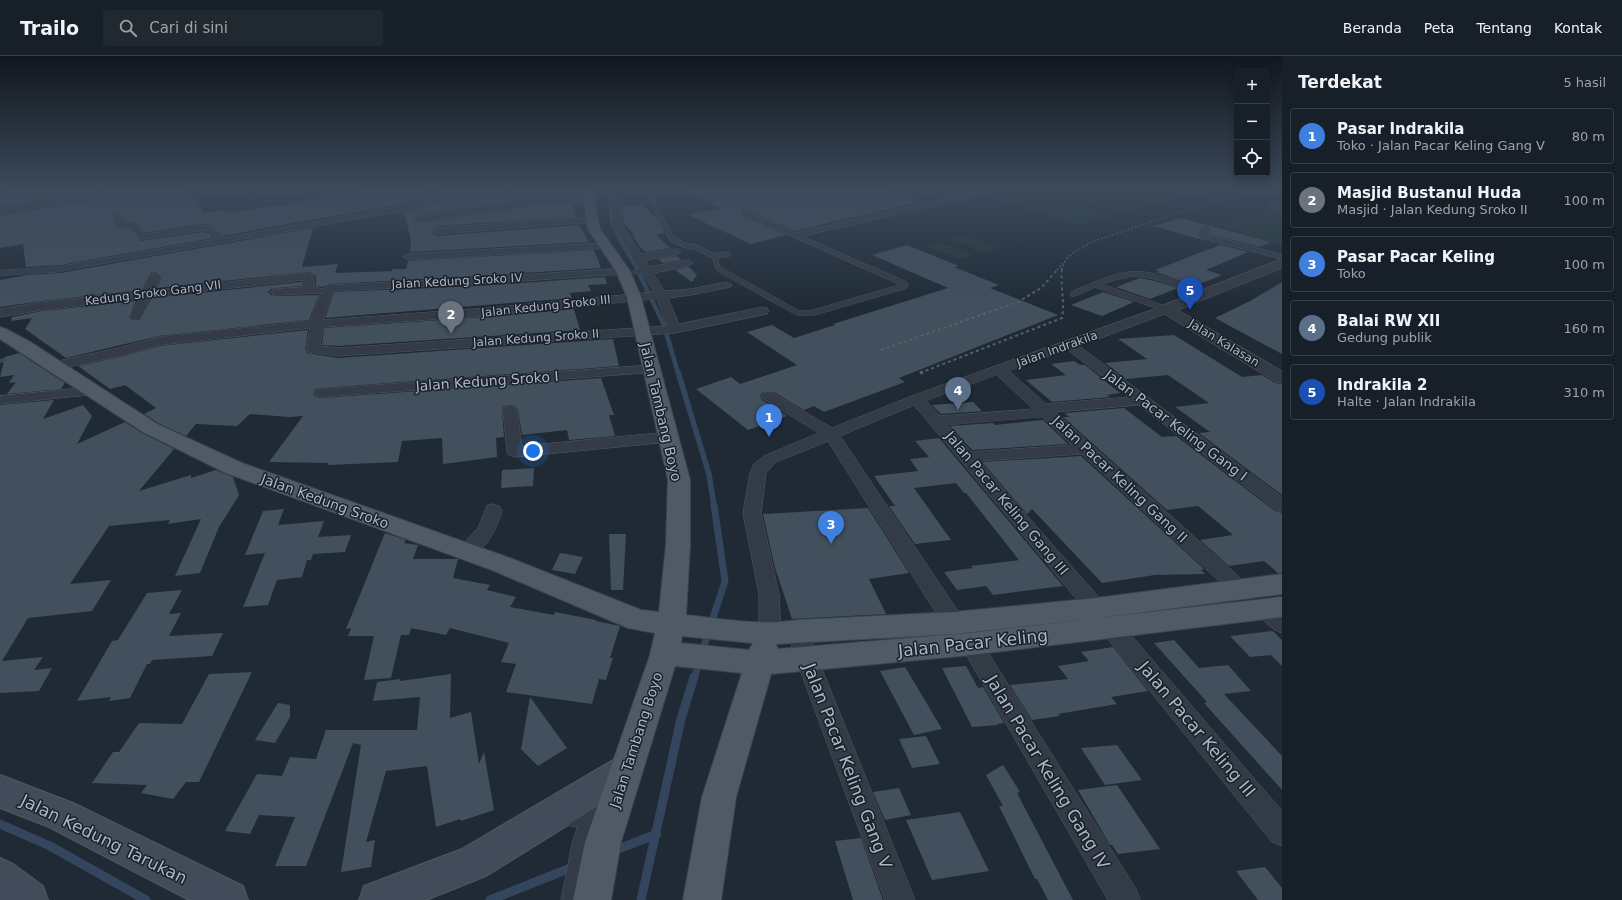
<!DOCTYPE html>
<html lang="id">
<meta charset="utf-8">
<style>
:root{--surface:#172028;--page:#202830;--text:#f1f3f6;--muted:#9ea3a8;--line:#363e45;--accent:#db2777}
body{margin:0;font-family:"DejaVu Sans",sans-serif;background:var(--page);color:var(--text)}
.controls{position:absolute;right:12px;top:12px;display:grid;overflow:hidden;border-radius:4px;box-shadow:0 2px 10px #0003}
.controls button{width:36px;height:36px;display:grid;place-items:center;padding:0;border:0;border-bottom:1px solid var(--line);background:var(--surface);color:var(--text);font:20px sans-serif}
.you{position:absolute;left:533px;top:395px;width:14px;height:14px;margin:-10px;border:3px solid #fff;border-radius:50%;background:#1a73e8;box-shadow:0 0 0 6px #1a73e833}
.badge{display:grid;place-items:center;width:26px;height:26px;border-radius:50%;background:var(--accent);color:#fff;font-size:13px;font-weight:700}
.pin{position:absolute;translate:-50% -33px;filter:drop-shadow(0 1px 2px #0008)}
.pin::after{content:'';position:absolute;top:21px;width:14px;height:12px;background:inherit;clip-path:polygon(0 0,100% 0,50% 100%)}
.list{margin:0;padding:0;list-style:none}
h2{display:flex;justify-content:space-between;align-items:center;height:52px;margin:0;padding:0 16px;font-size:17px}
h2 small{font-size:13px;font-weight:400;color:var(--muted)}
.list li{display:grid;grid-template-columns:26px 1fr auto;gap:12px;align-items:center;box-sizing:border-box;height:56px;margin:0 8px 8px;padding:0 8px;border:1px solid var(--line);border-radius:4px}
.list b{display:block;font-size:15px;white-space:nowrap}
.list p{margin:0;font-size:13px;white-space:nowrap;color:var(--muted)}
.list em{font-size:13px;font-style:normal;color:var(--muted)}
.icon{flex:none;width:22px;height:22px;fill:none;stroke:currentColor;stroke-width:2;stroke-linecap:round;stroke-linejoin:round}
.map{position:relative;flex:none;width:1282px;height:844px;overflow:hidden}
header{display:flex;align-items:center;gap:24px;box-sizing:border-box;height:56px;padding:0 20px;background:var(--surface);border-bottom:1px solid var(--line)}
header strong{font-size:19px}
nav{display:flex;gap:22px;margin-inline-start:auto;font-size:14px}
.search{width:280px;height:36px;background:var(--page);display:flex;align-items:center;gap:10px;box-sizing:border-box;padding:0 14px;border-radius:4px;color:var(--muted);font-size:15px}
main{display:flex}
aside{flex:1;background:var(--surface)}
.map>svg:first-child{display:block}
</style>
<header>
<strong>Trailo</strong>
<div class="search"><svg class="icon" aria-label="search" viewBox="0 0 24 24"><circle cx="10" cy="10" r="6"/><path d="M15 15l6 6"/></svg>Cari di sini</div>
<nav><a>Beranda</a><a>Peta</a><a>Tentang</a><a>Kontak</a></nav>
</header>
<main>
<div class="map">
<svg width="1282" height="844" viewBox="0 0 1282 844">
<rect width="100%" height="100%" fill="#1f2a35"/>
<path fill="#223737" d="M1015,133H1025L1112,159L1079,169L987,140Z
M1033,133H1144L1174,141L1117,158Z
M1275,150L1282,152V189L1213,169Z
M963,179L998,192L984,196L950,183Z
M939,186L973,199L960,203L925,190Z"/>
<g fill="none" stroke-linecap="round" stroke-linejoin="round">
<path stroke="#33465d" stroke-width="3.5" d="M608,133C612,143 610,154 612,164C616,182 629,198 638,214"/>
<path stroke="#33465d" stroke-width="4.5" d="M637,213L664,269L678,317
M0,305L4,304"/>
<path stroke="#33465d" stroke-width="5.5" d="M678,316L709,418L714,450"/>
<path stroke="#33465d" stroke-width="7" d="M702,596L725,525L714,449
M694,622L700,604"/>
<path stroke="#33465d" stroke-width="9" d="M0,768L50,790L146,844
M613,795L657,778
M490,844L573,811
M641,844L681,663L694,621"/>
</g>
<path fill="#424f5d" d="M14,133H189L204,157L223,154L226,157L272,150L273,151L367,133H425L434,142L222,180L212,170L203,168L143,177L136,166L122,165L120,159L116,158L113,162L118,172L132,173L140,185L203,176L208,177L213,182L61,209L26,211L23,188L0,192V159L103,143L105,141L106,138L101,135L0,151V135Z
M435,133H581V137L529,142L419,159L413,164L419,167L529,150L582,145L583,147L571,148L577,158H575L576,161L436,170L430,176L436,180L579,169L589,186L410,196L411,184L404,156L439,148L444,141Z
M681,133H887L922,145L795,175L744,153L741,157L743,160L786,179L751,188L688,159L721,152Z
M622,145L627,150L643,149L657,163L665,177L656,179L670,192L646,196L641,192L632,179H634L623,166Z
M1181,162L1271,186L1260,191L1209,178L1208,176L1210,174L1209,171L1204,170L1198,175L1199,180L1207,185L1248,196L1206,214L1222,219L1195,230L1156,216L1159,215L1155,214L1220,189L1154,170Z
M313,172L302,211L338,208L335,217L392,215L393,213H406L408,205L594,194L601,212L479,220L331,228L323,231L316,230V220L309,216L157,232L162,220L156,216L151,217L142,234L42,245L0,251V224L28,219L60,217Z
M907,189L959,210L954,211L999,229L990,232L1058,259L899,322L905,326L824,356L814,350L804,354L774,336H763L760,339L762,344L787,360L748,374L696,333L731,321L740,328L797,309L747,276L772,269L794,282L835,269L833,268L948,232L872,199Z
M677,200L681,204L663,207L658,203Z
M689,211L697,219L692,226L675,214Z
M605,221L607,228L588,229L591,235L570,237L572,242L325,262L334,236L479,230Z
M1140,222L1159,226L1178,232L1150,243L1116,231Z
M302,226V230L276,232L271,233L268,236L271,239L276,240L319,239L309,264L159,280L66,302L25,273L32,262L11,265L12,261L42,255L136,245L129,261L132,264H140L152,242Z
M1282,226V298L1215,262L1250,245Z
M1103,236L1134,246L1102,260L1071,249Z
M574,253L580,274L338,290L322,289L324,272L499,260Z
M308,274L305,293L307,297L338,302L613,283L619,310L321,332L315,333L313,338L316,341L321,342L601,322L614,359H609L615,380L569,384L567,374L522,379L518,353L515,350L510,349L504,350L502,354L504,381L496,382L497,401L443,408L442,382L402,385L398,406L328,409V407L269,406L303,360L289,361L250,358L237,370L196,368L186,380L158,367L144,358L156,352L125,329L110,333L78,310L120,301L160,290Z
M1174,279L1242,321L1262,319L1275,327L1282,328V439L1199,377L1210,376L1175,351L1209,347L1168,319L1126,323L1105,307L1147,303L1118,283Z
M19,297L65,327L61,333L7,338L16,326L9,327L14,319L0,321L5,301Z
M1074,305L1080,309H1085L1120,337L1107,339L1110,341L1052,346L1026,324L1066,319L1051,308Z
M54,344L43,363L83,349L92,360L77,388L125,366L142,377L174,393L139,435L191,419V422L216,414L233,421L239,439L219,471L200,517L175,520L201,463L168,468L170,464L109,470L70,528L111,524L92,555L28,562L2,605L43,601L34,614L52,612L39,635L0,637V349Z
M973,346L982,355L941,358L932,349Z
M1124,352L1162,381L1176,380L1275,455L1282,457V517H1278L1264,505L1229,510L1200,484L1233,479L1198,450L1167,454L1063,361H1069L1065,357Z
M1043,364L1068,388L972,394L950,370L993,367L995,369Z
M939,382L1063,530L993,539L986,530L957,534L944,516L973,512L971,510L1019,504L966,437H964L956,427L914,432L951,484L915,488L889,450H895L874,420L918,415L910,403L929,401L915,385Z
M1081,400L1204,513L1201,514L1205,518L1155,519L1102,527L1032,453L1027,458L982,406Z
M534,412L533,430L501,432L502,414Z
M868,452L909,517L869,523L886,558L792,563L775,512L763,458Z
M284,453L278,469L324,465L318,481L351,479L345,496L313,498L311,504H307L302,521L277,524L268,549L243,551L265,497L245,499L263,455Z
M385,477L406,484L404,487L418,489L413,503H458L453,522L490,529L487,534L516,541L510,551L554,559L555,556L596,564V565L620,570L610,602H613L606,624L599,623L592,648L506,636L516,608L501,606L509,587L450,572L446,579L411,572L409,579H401L391,622L364,624L374,580H348L351,572L346,573Z
M609,478H626L623,534H611Z
M560,497L583,501L575,518L552,514Z
M182,534L169,558L181,557L169,580L223,577L212,600L152,604L150,608H147L130,642L109,645L111,641L77,645L112,585L118,584L147,537Z
M1273,575L1282,584V610L1271,599L1250,601L1230,580Z
M1174,584L1199,612L1228,609L1251,635L1224,638L1282,700V734L1204,647L1207,646L1154,587Z
M1113,591L1148,635L1111,641L1117,648L1058,658L1060,660L1032,664L1010,629L1068,623L1058,610L1089,605L1081,596Z
M966,610L978,632L983,631L1004,667L997,668L998,669L972,671L942,612Z
M905,611L942,673L914,679L880,615Z
M252,616L199,726H186L173,743L141,737L147,729L92,727L113,696H119L139,667L182,668L209,618Z
M451,618L450,662L471,656L479,708L484,696L494,754L461,765L460,763L436,771L427,710L386,715L366,786L375,784L371,811L341,816L361,689L353,687L306,810H275L295,761L259,759L250,778L225,775L257,718L282,720L290,701L316,703L326,674H417L420,641L373,645L377,626L400,623V625Z
M530,641L567,692L538,710L521,693Z
M278,647L290,649V661L275,687L255,684Z
M926,680L940,708L912,712L899,683Z
M1117,689L1142,724L1105,729L1081,692Z
M1003,709L1020,736L1017,737L1073,844H1048L1037,823H1035L999,750H1003L986,719Z
M1117,729L1160,793L1118,798L1112,789H1110L1078,734Z
M899,732L911,759L885,764L873,736Z
M960,756L989,815L932,824L906,764Z
M861,782L883,844H853L835,785Z
M1265,811L1282,832V844H1258L1236,815Z"/>
<g fill="none" stroke-linecap="round" stroke-linejoin="round">
<defs>
<path id="service-far1" d="M646,133L672,183L684,189L695,191L714,200L718,212L721,214
M0,155L102,139
M745,157L873,214
M117,162L120,169H134L141,181L203,172L210,173L220,184
M1206,173L1201,177L1208,181L1282,201
M796,179L997,133
M714,200L728,198
M53,214L417,150L437,145L440,142L429,133"/>
<path id="service" d="M719,213L798,257H812L905,230V228L871,213
M0,217L60,213
M1096,229L1166,253
M1073,238C1092,230 1114,219 1134,218C1156,217 1184,231 1205,238"/>
<path id="minor" d="M611,133H619L622,168L641,198L676,193L681,196L676,199L645,204L649,211L688,204L693,207L688,210L653,217L664,235L691,233L726,226L732,229L730,231L691,239L668,242L679,268L763,251L767,252L769,255L767,258L675,277L338,300L308,296L306,293L310,272L160,289L120,300L54,314L49,313L47,310L49,307L118,292L159,281L310,265L321,237L276,239L272,238L270,236L272,234L276,233L303,231V224L151,241L142,260L140,263H132L130,260L139,243L42,254L0,261V253L42,246L143,235L152,218L156,217L161,220L155,234L309,217L314,220V231L323,233L331,229L479,222L623,212L628,215L623,218L479,228L333,235L323,264L499,251L654,236L643,218L638,219L633,216L634,214L639,213L612,168ZM657,243L667,270L338,292L320,290L323,271L499,259Z
M589,138L592,139L593,141L592,143L529,149L419,166L414,163L419,160L529,143Z
M1274,146L1282,148V154L1271,151L1270,149Z
M591,161L594,162L596,164L594,166L436,178L431,175L436,172Z
M605,187L609,188L610,190L609,192L408,204L403,201L408,198Z
M1166,249L1170,250L1172,253L1170,256L1079,290L1282,441V456L1276,454L1139,349L1055,356L1247,528L1250,533L1247,538L1240,541L1233,538L1082,398L979,405L1103,546L1106,552L1103,558L1096,560L1089,558L914,349L840,380L962,561L965,567L962,573L954,575L946,573L828,385L776,406L766,417L761,457L779,538L781,577L778,583L770,586L762,583L759,577V538L743,457L750,417L754,408L764,400L819,377L763,343L761,340L763,337L768,336L773,337L832,372L912,340ZM1068,294L1129,341L1046,348L1009,315ZM997,319L1033,353L940,360L926,345ZM1042,361L1072,389L971,396L947,369Z
M652,309L657,310L659,313L657,316L321,341L316,340L314,337L316,334L321,333Z
M93,331L98,332L100,335L98,338L0,348V340Z
M510,350L515,351L517,354L522,390L669,376L675,378L677,381L675,384L669,386L515,401L509,399L507,396L503,354L505,351Z
M493,448L499,450L502,454C498,472 481,506 459,500L456,495L478,472L487,450Z
M1266,545L1273,547L1282,556V577C1271,574 1261,563 1256,553L1259,547Z
M1111,563L1119,565L1282,755V790L1272,786L1103,577L1100,571L1103,565Z
M798,567L806,569L818,603L915,844H885L796,603L787,575L790,569Z
M971,579L979,582L1136,833L1140,844H1108L960,588L963,582Z"/>
<path id="tertiary" d="M1282,203V212L1178,254L1282,315V327L1276,326L1161,256L1159,253L1161,250Z
M563,736L586,740L598,744L611,771L606,788L597,844H561L572,788L577,772L576,771L563,768L551,764L546,752L551,740Z"/>
<path id="secondary" d="M625,699L637,704L642,715L637,726L486,820L426,844H359L364,830L462,793L613,704Z
M0,719L73,747L243,830L248,844H189L49,771L0,752Z
M0,802L13,808L43,830L48,844H0Z"/>
<path id="primary" d="M582,133H592L600,173L630,215L641,241L690,424V489L686,559C723,563 761,570 798,564L954,556L1096,542L1282,518V538L1098,562L1282,541V561L971,599L771,618L736,741L721,844H683L702,741L742,617L675,610L621,786L611,844H573L585,786L650,599L655,577L628,572L492,514L226,417L143,376L0,283V271L6,273L32,287L157,368L242,407L510,502L641,554L659,556L666,489L668,424L627,241L616,215L588,173ZM1090,563L971,577L778,593L776,588L954,578ZM682,580L753,587L749,594L681,587Z"/>
</defs>
<use href="#service-far1" stroke="#505964" stroke-width="5.5"/>
<use href="#service" stroke="#505964" stroke-width="6"/>
<use href="#minor" stroke="#505964" stroke-width="1"/>
<use href="#tertiary" stroke="#505964" stroke-width="1"/>
<use href="#secondary" stroke="#505964" stroke-width="2"/>
<use href="#primary" stroke="#3c4450" stroke-width="2"/>
<use href="#service-far1" stroke="#333b46" stroke-width="4.5"/>
<use href="#service" stroke="#333b46" stroke-width="5.5"/>
<use href="#minor" fill="#333b46" fill-rule="evenodd"/>
<use href="#tertiary" fill="#333b46" fill-rule="evenodd"/>
<use href="#secondary" fill="#414b59" fill-rule="evenodd"/>
<use href="#primary" fill="#505a66" fill-rule="evenodd"/>
<path stroke="#55606d" stroke-width="1.5" stroke-dasharray="2 2" stroke-linecap="butt" d="M1057,214L1063,207
M1062,214C1064,198 1084,190 1097,184L1220,143L1250,138L1282,137"/>
<path stroke="#55606d" stroke-width="2" stroke-dasharray="3 3" stroke-linecap="butt" d="M881,294L1018,246L1041,232L1058,213
M920,317L1062,262C1065,245 1060,229 1062,213"/>
<path stroke="#55606d" stroke-width="3" stroke-dasharray="3.5 3.5" stroke-linecap="butt" d="M920,317L923,316"/>
</g>
<linearGradient id="sky" x2="0" y2="1"><stop stop-color="#11171d"/><stop offset="0.53" stop-color="#3c4a5c"/><stop offset="1" stop-color="#3c4a5c" stop-opacity="0"/></linearGradient>
<rect width="1282" height="252" fill="url(#sky)"/>
<g text-anchor="middle" stroke-width="3" stroke-linejoin="round" paint-order="stroke">
<g font-size="12" fill="#adb6c3" stroke="#18202a">
<text transform="translate(457 225) rotate(-3)" y="4">Jalan Kedung Sroko IV</text>
<text transform="translate(153 237) rotate(-7)" y="4">Kedung Sroko Gang VII</text>
<text transform="translate(546 250) rotate(-6)" y="4">Jalan Kedung Sroko III</text>
<text transform="translate(536 282) rotate(-4)" y="4">Jalan Kedung Sroko II</text>
<text transform="translate(1224 287) rotate(31)" y="4">Jalan Kalasan</text>
<text transform="translate(1057 293) rotate(-20)" y="4">Jalan Indrakila</text>
</g>
<g font-size="14" fill="#adb6c3" stroke="#18202a">
<text transform="translate(487 325) rotate(-4)" y="5">Jalan Kedung Sroko I</text>
<text transform="translate(661 356) rotate(77)" y="5">Jalan Tambang Boyo</text>
<text transform="translate(1176 369) rotate(37)" y="5">Jalan Pacar Keling Gang I</text>
<text transform="translate(1120 423) rotate(43)" y="5">Jalan Pacar Keling Gang II</text>
<text transform="translate(325 445) rotate(20)" y="5">Jalan Kedung Sroko</text>
<text transform="translate(1007 447) rotate(50)" y="5">Jalan Pacar Keling Gang III</text>
<text transform="translate(636 684) rotate(-72)" y="5">Jalan Tambang Boyo</text>
</g>
<g font-size="17" fill="#adb6c3" stroke="#18202a">
<text transform="translate(973 587) rotate(-6)" y="6">Jalan Pacar Keling</text>
<text transform="translate(1197 673) rotate(50)" y="6">Jalan Pacar Keling III</text>
<text transform="translate(848 710) rotate(69)" y="6">Jalan Pacar Keling Gang V</text>
<text transform="translate(1048 716) rotate(59)" y="6">Jalan Pacar Keling Gang IV</text>
<text transform="translate(104 783) rotate(26)" y="6">Jalan Kedung Tarukan</text>
</g>
</g>
</svg>
<div class="controls">
<button>+</button>
<button>−</button>
<button><svg class="icon" aria-label="locate" viewBox="0 0 24 24"><circle cx="12" cy="12" r="6"/><path d="M12 2v4M12 18v4M2 12h4M18 12h4"/></svg></button>
</div>
<div class="you"></div>
<div class="pin badge" style="left:769px;top:381px;background:#3f7fe0">1</div>
<div class="pin badge" style="left:451px;top:278px;background:#6b7280">2</div>
<div class="pin badge" style="left:831px;top:488px;background:#3f7fe0">3</div>
<div class="pin badge" style="left:958px;top:354px;background:#5c6f8a">4</div>
<div class="pin badge" style="left:1190px;top:254px;background:#1a4fb4">5</div>
</div>
<aside>
<h2>Terdekat<small>5 hasil</small></h2>
<ul class="list">
<li><span class="badge" style="background:#3f7fe0">1</span><div><b>Pasar Indrakila</b><p>Toko · Jalan Pacar Keling Gang V</p></div><em>80 m</em></li>
<li><span class="badge" style="background:#6b7280">2</span><div><b>Masjid Bustanul Huda</b><p>Masjid · Jalan Kedung Sroko II</p></div><em>100 m</em></li>
<li><span class="badge" style="background:#3f7fe0">3</span><div><b>Pasar Pacar Keling</b><p>Toko</p></div><em>100 m</em></li>
<li><span class="badge" style="background:#5c6f8a">4</span><div><b>Balai RW XII</b><p>Gedung publik</p></div><em>160 m</em></li>
<li><span class="badge" style="background:#1a4fb4">5</span><div><b>Indrakila 2</b><p>Halte · Jalan Indrakila</p></div><em>310 m</em></li>
</ul>
</aside>
</main>
